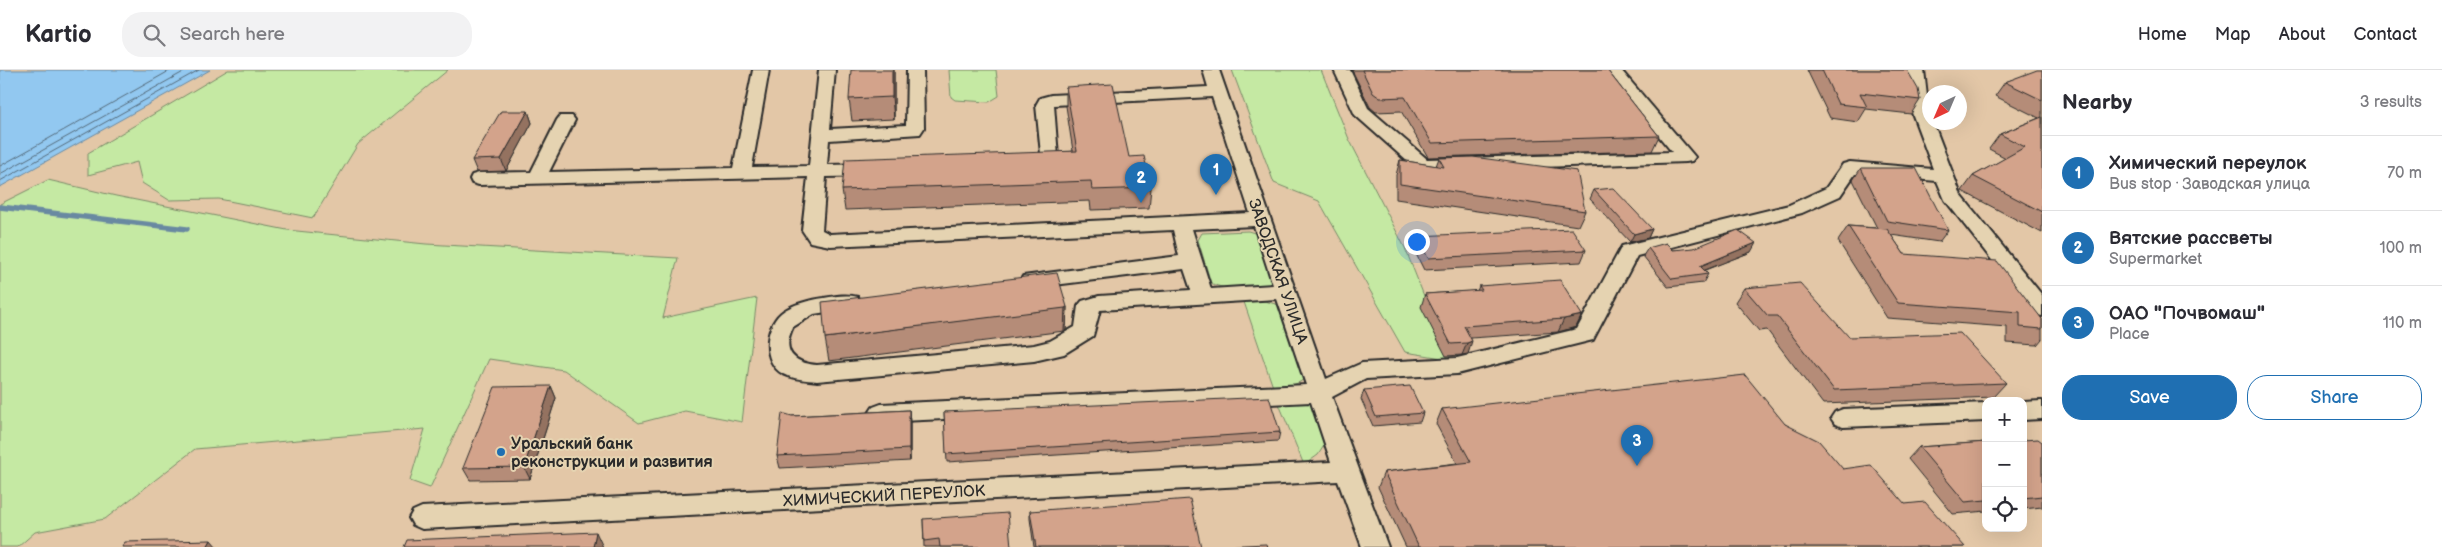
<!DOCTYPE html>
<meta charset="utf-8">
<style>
:root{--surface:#fff;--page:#f2f2f3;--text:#2b2b33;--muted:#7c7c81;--line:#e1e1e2;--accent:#1f6fb2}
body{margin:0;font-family:"Balsamiq Sans",sans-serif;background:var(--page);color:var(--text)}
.controls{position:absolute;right:15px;bottom:15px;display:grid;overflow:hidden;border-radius:10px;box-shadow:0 5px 20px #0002}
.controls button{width:45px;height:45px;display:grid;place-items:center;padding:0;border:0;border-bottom:1px solid var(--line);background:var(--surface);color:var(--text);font:25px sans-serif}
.compass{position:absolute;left:1922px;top:15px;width:45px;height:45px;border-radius:50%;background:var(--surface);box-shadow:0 5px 20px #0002;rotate:224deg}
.you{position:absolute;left:1416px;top:171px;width:18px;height:18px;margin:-12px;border:4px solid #fff;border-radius:50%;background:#1a73e8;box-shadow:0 0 0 8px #1a73e833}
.badge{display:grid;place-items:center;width:32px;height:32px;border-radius:50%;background:var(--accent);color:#fff;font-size:16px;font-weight:700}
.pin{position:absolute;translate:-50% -41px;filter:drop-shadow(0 1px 2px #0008)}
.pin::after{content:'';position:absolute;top:26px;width:18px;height:15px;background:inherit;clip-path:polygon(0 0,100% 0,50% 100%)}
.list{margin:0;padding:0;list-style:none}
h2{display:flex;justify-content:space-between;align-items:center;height:65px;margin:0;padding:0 20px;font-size:21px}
h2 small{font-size:16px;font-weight:400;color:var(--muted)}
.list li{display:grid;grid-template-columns:32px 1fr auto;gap:15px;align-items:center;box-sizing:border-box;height:75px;padding:0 20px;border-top:1px solid var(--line)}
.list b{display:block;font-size:19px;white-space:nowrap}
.list p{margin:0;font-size:16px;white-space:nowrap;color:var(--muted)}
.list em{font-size:16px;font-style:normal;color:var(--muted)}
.actions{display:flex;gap:10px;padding:15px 20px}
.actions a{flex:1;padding:11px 0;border:1px solid var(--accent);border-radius:20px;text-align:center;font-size:18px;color:var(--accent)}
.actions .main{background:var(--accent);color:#fff}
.icon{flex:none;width:28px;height:28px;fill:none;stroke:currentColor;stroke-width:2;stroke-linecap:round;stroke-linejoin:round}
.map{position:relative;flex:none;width:2042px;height:477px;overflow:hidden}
header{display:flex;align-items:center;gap:30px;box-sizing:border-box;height:70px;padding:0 25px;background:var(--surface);border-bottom:1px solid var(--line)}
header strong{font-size:24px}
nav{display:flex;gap:28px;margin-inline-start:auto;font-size:18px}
.search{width:350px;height:45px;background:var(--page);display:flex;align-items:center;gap:12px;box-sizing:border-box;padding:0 18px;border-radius:20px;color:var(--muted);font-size:19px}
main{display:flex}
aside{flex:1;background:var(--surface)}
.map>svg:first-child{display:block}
</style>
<header>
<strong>Kartio</strong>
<div class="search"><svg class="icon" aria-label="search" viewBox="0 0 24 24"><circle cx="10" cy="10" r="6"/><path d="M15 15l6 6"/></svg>Search here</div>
<nav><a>Home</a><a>Map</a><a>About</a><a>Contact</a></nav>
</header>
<main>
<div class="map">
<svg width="2042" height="477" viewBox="0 0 2042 477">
<rect width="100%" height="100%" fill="#e3c7a7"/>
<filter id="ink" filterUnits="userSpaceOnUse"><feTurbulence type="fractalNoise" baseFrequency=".02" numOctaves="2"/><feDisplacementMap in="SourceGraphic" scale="10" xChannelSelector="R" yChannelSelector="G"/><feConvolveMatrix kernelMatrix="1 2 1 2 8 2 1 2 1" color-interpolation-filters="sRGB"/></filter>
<g filter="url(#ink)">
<path fill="#c5e9a3" stroke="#788a67" d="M228,0H448L358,74L313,148L219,129L169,130L142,113L137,92L88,105V83Z
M949,0H996L999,26L989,32L955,30L951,27Z
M1232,0H1321L1349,69L1405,178L1449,289L1405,282L1319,131L1274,113Z
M48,110L116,126L287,160L426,174L678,188L663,248L757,228L742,352L685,341L639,353L564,300L489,289L430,418L410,411L425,359L195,379L105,449L35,462L18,477H0V134Z
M1248,161L1258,164L1277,213C1264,224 1225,221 1211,213L1198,170L1202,163Z
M1265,231L1282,236L1307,307C1296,316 1287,317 1273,317L1244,232Z
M1314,327L1327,371L1318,385L1304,395L1277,329Z"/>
<path fill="#92c8f0" stroke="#6989a1" d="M0,0H210L0,117Z"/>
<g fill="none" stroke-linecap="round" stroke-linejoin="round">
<path stroke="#546a7a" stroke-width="1" d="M0,96L171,0
M0,104L187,0
M0,111L199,0"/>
<path stroke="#6989a1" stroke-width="5.5" d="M0,137L187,159"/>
<defs>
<path id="minor" d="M753,0H769L752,97L809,96L819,0H835L830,59L906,55L907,0H923L924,58L920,64L829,70L827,95L873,94L880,96L882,100L880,104L873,106L826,107L822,160L830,164L1250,143L1212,27L1054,35L1058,87C1050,99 1034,100 1022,97L1019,93L1022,89L1038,87L1041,84L1036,35L1040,28L1051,25L1208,17L1203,0H1219L1326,309L1362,293L1457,288L1577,259L1622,176L1789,135L1826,118L1843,94L1850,92L1933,99L1911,40L1908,0H1924L1930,52H1933L1961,125L2042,225V246L2034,244L1945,130L1937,111L1855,104L1840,126L1802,143L1637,186L1593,270L1457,304L1366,309L1332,327L1388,477H1362L1338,411L422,459L413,455L409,448L413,441L422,437L1331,392L1311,332L881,352L873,349L869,343L873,337L881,334L1306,315L1277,229L1100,240L1093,266L1064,284L1034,291L817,311C806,310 793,309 783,304C762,292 764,258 781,243C792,234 810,230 824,228C836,226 847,224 858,227L862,232L858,237L814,244L793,257C781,281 793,293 817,295L1034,275L1050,271L1075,257L1078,236L1082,231L1099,226L1191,220L1184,199L1030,218L1023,216L1020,211L1023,206L1179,186L1173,160L830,176L810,172L802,160L808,107L479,115L472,113L470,109L472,105L479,103L531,102L557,50L560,46H572L575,50L549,102L733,98ZM1254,156L1273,215L1211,219L1192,159Z
M1334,0H1350L1368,38L1427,89L1672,82L1604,0H1621L1695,87L1692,91L1686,92L1423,101L1416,99L1355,45Z
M2042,331V349L2023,350V332Z
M1986,333V351L1843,357L1835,354L1831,348L1835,342L1843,339Z"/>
</defs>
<use href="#minor" stroke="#2b2b2b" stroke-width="4"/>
<use href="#minor" fill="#e5d3b1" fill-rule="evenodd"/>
</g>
<path fill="#b58c78" stroke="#2b2b2b" d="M894,0V49L852,51L849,29Z
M1352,0H1607L1659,66L1652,81L1428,87L1401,41L1376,42L1370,37Z
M1807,0H1907L1920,30L1911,44L1866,39L1858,52L1830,48Z
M2042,0V163L1962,121L1973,106L2006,88L1989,79L2000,64L2039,48L1995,26L2005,12Z
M1066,17L1129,87L1151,118L1149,138L1091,140L1090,131L845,140L842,120L1073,81L1066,36Z
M528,41L532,53L506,101L477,102L472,90Z
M1439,88L1585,141L1578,156L1396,129V105L1400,90L1436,96Z
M1861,98L1948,160L1939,172L1891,165L1904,184L2042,249V269L2037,275L2007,273V257L1887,248L1838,171L1848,156L1877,158L1853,110Z
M1594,120L1652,159L1648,168L1630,172L1590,129Z
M1417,166L1586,180L1581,192L1424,200L1413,178Z
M1648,178L1673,180L1751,182L1704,200L1708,204L1703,213L1668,217L1643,186Z
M1479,216L1582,245L1576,257L1558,262L1471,268L1468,284L1462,285L1446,286L1421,237L1425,224L1477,221Z
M1744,218L1849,267L2006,313L1993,327L1823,334L1767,260L1759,261L1735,232Z
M1067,237L1066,260L1064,261L829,291L825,268Z
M551,316L556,328L530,409L470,410L463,398Z
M1364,320L1423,343L1420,352L1373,356L1361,329Z
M1442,339L1785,354L1843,399L1905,434L1965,477H1406L1378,417L1384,402L1457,393L1436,354Z
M909,340L910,353V391L780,398L777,386L792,346Z
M944,342L1280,362L1278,371L947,392Z
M2023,370L2042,372V437L2023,439Z
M1986,372V441L1953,444L1908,389L1919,377Z
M1030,441L1201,477H1267H1034L1030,449Z
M923,449L1011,477H924Z"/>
<path fill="#947261" stroke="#2b2b2b" d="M892,0H894V49L892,27Z
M528,41L532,53L506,101L501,89Z
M1652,159L1648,168L1630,172L1634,164Z
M1756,173L1751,182L1695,204L1700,196Z
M1067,237L1066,260L1064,261L1065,238Z
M1582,245L1576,257L1558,262L1564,249Z
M1472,271L1468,284L1462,285L1467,273Z
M551,316L556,328L530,409L524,397Z
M909,340L910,353V391L909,379Z
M596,462L603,477H593Z
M211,470L217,477H207Z"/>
<path fill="#d3a38b" stroke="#2b2b2b" d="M851,0H892V27L849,29Z
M1362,0H1607L1659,66L1432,73L1405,27L1380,28L1373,23Z
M1822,0H1907L1918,19L1920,30L1860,23L1867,37L1838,34Z
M2037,0H2042V30L2005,12Z
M1113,14L1129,87L1144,86L1151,118L1092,120L1091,111L842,120L845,89L1077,81L1066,17Z
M501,41H528L501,89L472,90Z
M2042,47V142L1973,106L2025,77L2000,64Z
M1473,87L1577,101L1585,141L1400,114V90L1444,97L1439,88Z
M1861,98H1916L1948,160L1887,151Z
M1613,118L1652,159L1634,164L1594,120Z
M1848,156L1887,159L1904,184L1997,191L2042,249V259L2020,257V242L1898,233Z
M1572,159L1586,180L1428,188L1417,166Z
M1738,160L1756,173L1700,196L1708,204L1672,209L1648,178L1666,173L1673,180L1694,178Z
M1057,203L1067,237L1065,238L825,268L822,232Z
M1560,210L1582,245L1564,249L1464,256L1472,271L1467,273L1451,274L1425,224L1482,220L1479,216Z
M1800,213L1849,267L1960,263L2006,313L1834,320L1777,246H1768L1744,218Z
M1745,305L1785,354L1819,371L1843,399L1871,395L1905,434L1925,432L1965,477H1419L1384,402L1471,392L1442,339Z
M551,316L524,397L463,398L495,317Z
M1410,316L1423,343L1376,347L1364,320Z
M1269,327L1280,362L946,384L944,342Z
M909,340V379L777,386L782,343L792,346Z
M2038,369L2042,372V426L2023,428V370Z
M1986,372V430L1965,432L1919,377Z
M1190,429L1201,477L1266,474L1267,477H1036L1030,441Z
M1008,443L1011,477H940L939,469L924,471L923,449Z
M596,462L593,477H404L407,470Z
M211,470L207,477H122L125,472Z"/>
</g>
<circle fill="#1f6fb2" stroke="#e5d3b1" stroke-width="2" cx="501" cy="382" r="5"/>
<g text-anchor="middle" stroke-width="4" stroke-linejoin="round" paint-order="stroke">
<g font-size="16" fill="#2b2b2b" stroke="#e5d3b1">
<text transform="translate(1279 201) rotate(71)" y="6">ЗАВОДСКАЯ УЛИЦА</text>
<text transform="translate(884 425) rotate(-3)" y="6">ХИМИЧЕСКИЙ ПЕРЕУЛОК</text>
</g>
<g font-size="16" font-weight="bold" fill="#2b2b2b" stroke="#e5d3b1" text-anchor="start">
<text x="511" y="379">Уральский банк<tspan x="511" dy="18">реконструкции и развития</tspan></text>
</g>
</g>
</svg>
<div class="controls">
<button>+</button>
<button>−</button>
<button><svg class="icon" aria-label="locate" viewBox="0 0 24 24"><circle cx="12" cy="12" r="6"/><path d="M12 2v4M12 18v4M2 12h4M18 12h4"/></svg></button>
</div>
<svg class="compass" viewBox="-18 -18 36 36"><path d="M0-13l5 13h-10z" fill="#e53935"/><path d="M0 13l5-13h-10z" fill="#7c7c81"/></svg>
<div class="you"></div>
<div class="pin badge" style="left:1216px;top:125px">1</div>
<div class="pin badge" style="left:1141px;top:133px">2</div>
<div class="pin badge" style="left:1637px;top:396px">3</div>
</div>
<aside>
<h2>Nearby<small>3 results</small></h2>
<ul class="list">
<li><span class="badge">1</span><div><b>Химический переулок</b><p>Bus stop · Заводская улица</p></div><em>70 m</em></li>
<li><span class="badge">2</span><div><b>Вятские рассветы</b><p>Supermarket</p></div><em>100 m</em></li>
<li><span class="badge">3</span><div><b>ОАО &quot;Почвомаш&quot;</b><p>Place</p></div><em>110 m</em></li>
</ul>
<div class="actions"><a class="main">Save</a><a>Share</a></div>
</aside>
</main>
